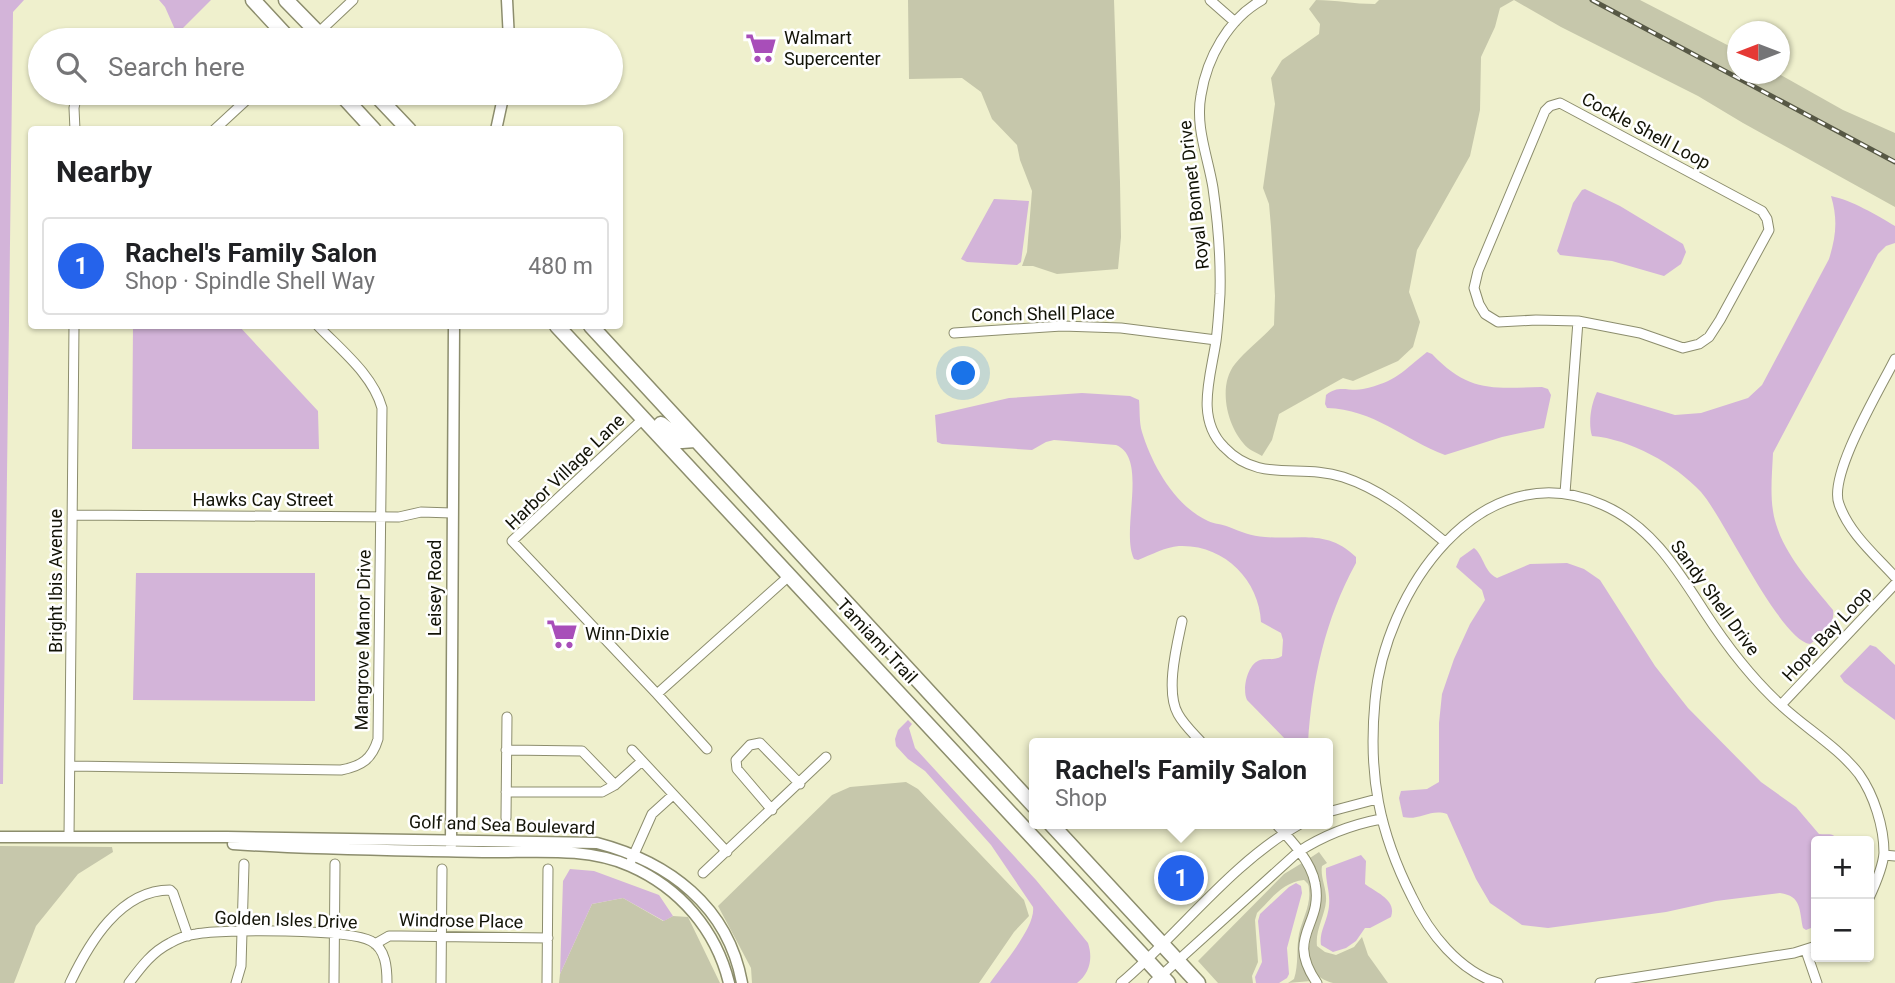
<!DOCTYPE html>
<meta charset="utf-8">
<style>
:root{--surface:#fff;--page:#f6f6f6;--text:#202124;--muted:#757577;--line:#e0e0e0;--accent:#2563eb}
body{margin:0;font-family:Roboto,sans-serif;background:var(--page);color:var(--text)}
.controls{position:absolute;right:21px;bottom:21px;display:grid;overflow:hidden;border-radius:7px;box-shadow:0 2px 5px #0004}
.controls button{width:63px;height:63px;display:grid;place-items:center;padding:0;border:0;border-bottom:2px solid var(--line);background:var(--surface);color:var(--text);font:35px sans-serif}
.compass{position:absolute;left:1727px;top:21px;width:63px;height:63px;border-radius:50%;background:var(--surface);box-shadow:0 2px 5px #0004;rotate:270deg}
.you{position:absolute;left:964px;top:374px;width:24px;height:24px;margin:-18px;border:5px solid #fff;border-radius:50%;background:#1a73e8;box-shadow:0 0 0 10px #1a73e833}
.badge{display:grid;place-items:center;width:46px;height:46px;border-radius:50%;background:var(--accent);color:#fff;font-size:23px;font-weight:700}
.pin{position:absolute;translate:-50% -50%;border:4px solid #fff;box-shadow:0 2px 7px #0006}
.popup{position:absolute;left:1029px;top:738px;width:304px;height:91px;box-sizing:border-box;display:grid;place-content:center;border-radius:7px;background:var(--surface);filter:drop-shadow(0 2px 5px #0005);font-size:23px;white-space:nowrap;color:var(--muted)}
.popup b{font-size:26px;color:var(--text)}
.popup::after{content:'';position:absolute;left:50%;top:100%;margin-left:-14px;border:14px solid transparent;border-top-color:var(--surface)}
.list{margin:0;padding:0;list-style:none}
h2{display:flex;justify-content:space-between;align-items:center;height:91px;margin:0;padding:0 28px;font-size:30px}
h2 small{font-size:23px;font-weight:400;color:var(--muted)}
.list li{display:grid;grid-template-columns:46px 1fr auto;gap:21px;align-items:center;box-sizing:border-box;height:98px;margin:0 14px 14px;padding:0 14px;border:2px solid var(--line);border-radius:7px}
.list b{display:block;font-size:26px;white-space:nowrap}
.list p{margin:0;font-size:23px;white-space:nowrap;color:var(--muted)}
.list em{font-size:23px;font-style:normal;color:var(--muted)}
.icon{flex:none;width:38px;height:38px;fill:none;stroke:currentColor;stroke-width:2;stroke-linecap:round;stroke-linejoin:round}
.map{position:relative;flex:none;width:1895px;height:983px;overflow:hidden}
.search{position:absolute;background:var(--surface);box-shadow:0 2px 5px #0004;left:28px;top:28px;width:595px;height:77px;display:flex;align-items:center;gap:18px;box-sizing:border-box;padding:0 24px;border-radius:38px;color:var(--muted);font-size:26px}
.panel{position:absolute;background:var(--surface);box-shadow:0 2px 5px #0004;left:28px;top:126px;width:595px;height:203px;border-radius:7px}
.map>svg:first-child{display:block}
</style>
<div class="map">
<svg width="1895" height="983" viewBox="0 0 1895 983">
<rect width="100%" height="100%" fill="#eff0cd"/>
<path fill="#c6c7ab" d="M908,0H1114L1120,182L1121,237L1118,269L1057,274L1033,266H1022L1027,252L1032,191L1020,160L1017,145L992,119L981,92L962,78L909,79Z
M1316,0C1337,0 1353,4 1375,4L1379,0H1640L1737,50L1738,74H1779L1843,110L1895,133V207L1743,123L1698,96L1561,27L1514,0L1500,8L1495,27L1481,57L1480,110L1470,156L1417,250L1409,292L1420,322L1413,347L1398,361L1353,381L1343,378L1279,414L1272,440L1262,456C1258,453 1251,451 1248,448C1227,429 1217,386 1235,364C1246,350 1262,339 1274,325L1275,296L1271,227L1269,204L1263,188L1275,104L1271,78L1282,60L1319,34L1320,24L1309,9Z
M906,782L918,789L1024,900L1029,916L1014,932L979,983H752L751,968L718,906L832,795L850,787Z
M0,846L112,847L113,852L78,874L36,926L14,983H0Z
M1319,852L1327,863L1322,866C1320,877 1327,889 1326,901C1325,916 1315,930 1317,946L1325,952L1336,955L1354,947L1362,937L1368,955L1388,983C1375,983 1344,983 1333,983C1287,970 1320,925 1320,894C1321,881 1315,870 1310,858Z
M1302,863C1306,871 1311,880 1312,889C1314,928 1283,941 1311,981L1288,983L1294,979C1299,964 1296,949 1299,934C1302,920 1311,905 1309,890C1309,884 1308,884 1304,880C1283,882 1272,898 1257,913L1255,920L1258,962L1252,976L1253,983H1218L1198,961L1284,874Z
M623,898L663,921L673,916L688,917L720,983H559L560,974L592,904Z"/>
<path fill="#d3b4d9" d="M0,0H24L13,12L3,784H0Z
M159,0H211L177,34L165,7Z
M1585,189L1620,206L1683,244L1686,252L1681,264L1664,276L1612,261L1560,255L1557,251L1573,203L1582,190Z
M1831,196C1851,200 1877,215 1895,226V243L1886,246L1878,254L1773,453C1772,476 1769,502 1776,524C1786,557 1812,584 1833,610C1836,624 1821,636 1810,644C1780,640 1724,518 1701,492C1675,464 1630,439 1592,436C1588,423 1591,404 1597,392L1675,415L1701,413L1748,398L1762,385L1829,259C1836,237 1838,219 1831,196Z
M994,199L1029,201L1021,262L1017,265L967,262L961,259Z
M133,326H239L318,411L319,449H132Z
M1427,352L1432,354C1469,393 1492,388 1542,387L1548,389L1551,395L1544,428L1502,437L1445,455C1405,440 1373,409 1327,408L1325,404L1326,395C1339,384 1349,392 1363,389C1396,382 1403,371 1427,352Z
M1082,393L1130,396L1139,400C1140,410 1139,422 1142,432C1152,465 1175,506 1208,521C1214,524 1222,524 1229,527C1241,532 1251,536 1265,537C1300,540 1327,529 1356,557V563C1325,619 1312,680 1308,743H1289L1247,700C1242,690 1247,664 1260,660C1268,658 1274,661 1282,656L1283,640L1281,633L1261,622C1259,580 1224,544 1179,546C1165,547 1151,555 1138,560L1134,559C1120,531 1149,458 1116,445L1054,440L1046,442L1032,450L942,444L937,442L935,415L1009,398Z
M1474,548C1484,556 1484,572 1497,578L1530,564L1567,563L1584,569L1600,580L1655,666L1688,708L1761,782L1796,807L1819,834C1829,835 1833,832 1839,841H1816V926L1806,930L1803,928C1799,910 1802,896 1780,893L1716,901L1666,912L1548,928L1522,925L1490,903L1476,879L1447,814C1431,808 1419,821 1403,817L1399,798L1401,791L1427,789L1439,782V723L1442,694L1454,659L1470,624L1485,600L1482,590L1456,567L1460,558Z
M136,573H315V701L133,700Z
M1870,645L1876,647L1895,665V720L1844,682L1840,676Z
M908,720L912,724L909,728L915,748L1036,880L1088,943C1093,958 1090,973 1077,983H990C1002,965 1036,927 1033,907L991,845L925,771L908,759L896,746L895,739L898,730Z
M1361,855L1366,861L1365,884C1377,893 1397,900 1391,917L1370,928H1365L1356,941L1346,948L1333,952L1321,945C1319,933 1326,923 1328,912C1332,895 1325,883 1326,868Z
M570,869L594,871L659,895L673,916L664,921L623,898L592,904L560,974L563,881Z
M1296,883L1301,886L1302,893L1287,948L1289,974L1287,978L1279,983H1256L1255,977L1262,962L1258,921L1260,914L1289,887Z"/>
<g fill="none" stroke-linecap="round" stroke-linejoin="round">
<defs>
<path id="minor" d="M1210,0L1235,22
M1262,0C1228,19 1207,58 1201,95C1195,127 1208,157 1213,188C1218,223 1221,259 1220,294C1219,310 1218,326 1216,341C1211,376 1195,418 1224,447C1259,484 1300,463 1343,477C1383,490 1413,516 1445,542
M318,33L353,0
M75,130L74,108L77,93
M214,130L254,93
M954,333L1062,326L1121,328L1216,340
M1895,359C1880,389 1828,475 1839,504C1849,533 1875,555 1895,577
M644,418L512,541L657,694L789,576
M1565,493L1578,321L1640,333L1683,348L1699,344L1709,337L1720,320L1769,230L1767,219L1762,211L1560,103L1550,106L1545,111L1478,271L1474,288L1479,304L1485,314L1498,322L1536,320L1578,321
M72,515L399,517L421,512L452,513
M1182,621C1177,645 1165,691 1178,714C1184,725 1194,734 1202,743
M657,694L707,749
M1781,705L1895,584
M506,750L582,751L615,785
M632,750L727,852
M70,766L341,770C362,766 372,759 378,739L382,408C373,375 341,350 318,326
M506,792H602L615,785L642,761
M772,810L737,769L736,760L750,745L760,743L800,784
M1328,812L1377,799
M506,818L507,717
M1276,824C1291,840 1311,861 1315,883C1324,926 1284,935 1317,983
M69,837L74,326
M1884,855L1895,856
M631,861L652,814L673,795
M703,873L826,757
M375,944L389,936H401L548,938
M1806,951L1817,983
M70,983C89,943 120,890 170,890L173,893L188,936
M129,983C141,967 152,952 170,943C177,939 188,935 196,934C223,929 349,929 371,941C386,949 387,968 387,983
M236,983L241,966L244,864
M334,983L335,864
M441,983L442,869
M547,983L548,869
M1121,983C1181,932 1231,863 1300,824
M1153,983L1298,852C1324,835 1350,825 1381,819
M1498,983C1459,971 1429,933 1412,897C1379,832 1368,775 1375,701C1384,594 1479,450 1603,505C1651,526 1677,569 1704,611C1726,645 1753,680 1783,707C1807,729 1839,748 1859,774C1874,795 1884,827 1884,853C1883,866 1875,885 1869,898
M1600,983L1794,953L1816,946"/>
<path id="tertiary" d="M507,0L509,40
M496,130L504,93
M0,837H227L597,843C669,862 728,906 742,983
M233,844C316,850 399,850 483,852C531,853 585,846 630,866C680,888 716,930 729,983
M451,845L454,326"/>
<path id="primary" d="M253,0L290,40
M286,0L325,40
M340,93L374,130
M374,93L409,130
M557,326L1168,983
M591,326L1034,806
M661,424L682,441L695,440
M1051,824L1198,983"/>
</defs>
<use href="#minor" stroke="#8c8d6d" stroke-width="11"/>
<use href="#tertiary" stroke="#8c8d6d" stroke-width="13"/>
<use href="#primary" stroke="#8c8d6d" stroke-width="17"/>
<use href="#minor" stroke="#fff" stroke-width="9"/>
<use href="#tertiary" stroke="#fff" stroke-width="10"/>
<use href="#primary" stroke="#fff" stroke-width="14"/>
<defs>
<path id="rail" d="M1592,0L1895,162"/>
</defs>
<use href="#rail" stroke="#575845" stroke-width="5"/>
<use href="#rail" stroke="#fff" stroke-width="2.5" stroke-dasharray="8" stroke-linecap="butt"/>
</g>
<defs>
<symbol id="supermarket-bare" viewBox="-9 -9 18 18"><path d="M-6-5.5h2.5l.6 2H6L4.5 2H-2.5L-4.4-4H-6ZM-1.5 3.2a1.3 1.3 0 1 0 .1 0ZM3 3.2a1.3 1.3 0 1 0 .1 0Z" fill="#a84eb9" stroke="#fff" stroke-width="2.5" paint-order="stroke"/></symbol>
</defs>
<g fill-rule="evenodd">
<use href="#supermarket-bare" x="739" y="26" width="44" height="44"/>
<use href="#supermarket-bare" x="540" y="612" width="44" height="44"/>
</g>
<g text-anchor="middle" stroke-width="5" stroke-linejoin="round" paint-order="stroke">
<g font-size="18" fill="#121307" stroke="#fff" text-anchor="start">
<text x="784" y="44">Walmart<tspan x="784" dy="21">Supercenter</tspan></text>
<text x="585" y="640">Winn-Dixie</text>
</g>
<g font-size="18" fill="#121307" stroke="#fff">
<text transform="translate(1646 131) rotate(28)" y="6">Cockle Shell Loop</text>
<text transform="translate(1194 195) rotate(-97)" y="6">Royal Bonnet Drive</text>
<text transform="translate(1043 314) rotate(-1)" y="6">Conch Shell Place</text>
<text transform="translate(565 472) rotate(-44)" y="6">Harbor Village Lane</text>
<text x="263" y="506">Hawks Cay Street</text>
<text transform="translate(56 581) rotate(-90)" y="6">Bright Ibis Avenue</text>
<text transform="translate(435 588) rotate(-90)" y="6">Leisey Road</text>
<text transform="translate(1715 598) rotate(54)" y="6">Sandy Shell Drive</text>
<text transform="translate(1827 634) rotate(-47)" y="6">Hope Bay Loop</text>
<text transform="translate(363 640) rotate(-89)" y="6">Mangrove Manor Drive</text>
<text transform="translate(877 641) rotate(47)" y="6">Tamiami Trail</text>
<text transform="translate(502 825) rotate(2)" y="6">Golf and Sea Boulevard</text>
<text transform="translate(286 920) rotate(2)" y="6">Golden Isles Drive</text>
<text transform="translate(461 921) rotate(1)" y="6">Windrose Place</text>
</g>
</g>
</svg>
<div class="controls">
<button>+</button>
<button>−</button>
</div>
<svg class="compass" viewBox="-18 -18 36 36"><path d="M0-13l5 13h-10z" fill="#e53935"/><path d="M0 13l5-13h-10z" fill="#757577"/></svg>
<div class="you"></div>
<div class="pin badge" style="left:1181px;top:878px">1</div>
<div class="popup"><b>Rachel's Family Salon</b>Shop</div>
<div class="search"><svg class="icon" aria-label="search" viewBox="0 0 24 24"><circle cx="10" cy="10" r="6"/><path d="M15 15l6 6"/></svg>Search here</div>
<section class="panel">
<h2>Nearby<small></small></h2>
<ul class="list">
<li><span class="badge">1</span><div><b>Rachel's Family Salon</b><p>Shop · Spindle Shell Way</p></div><em>480 m</em></li>
</ul>
</section>
</div>
